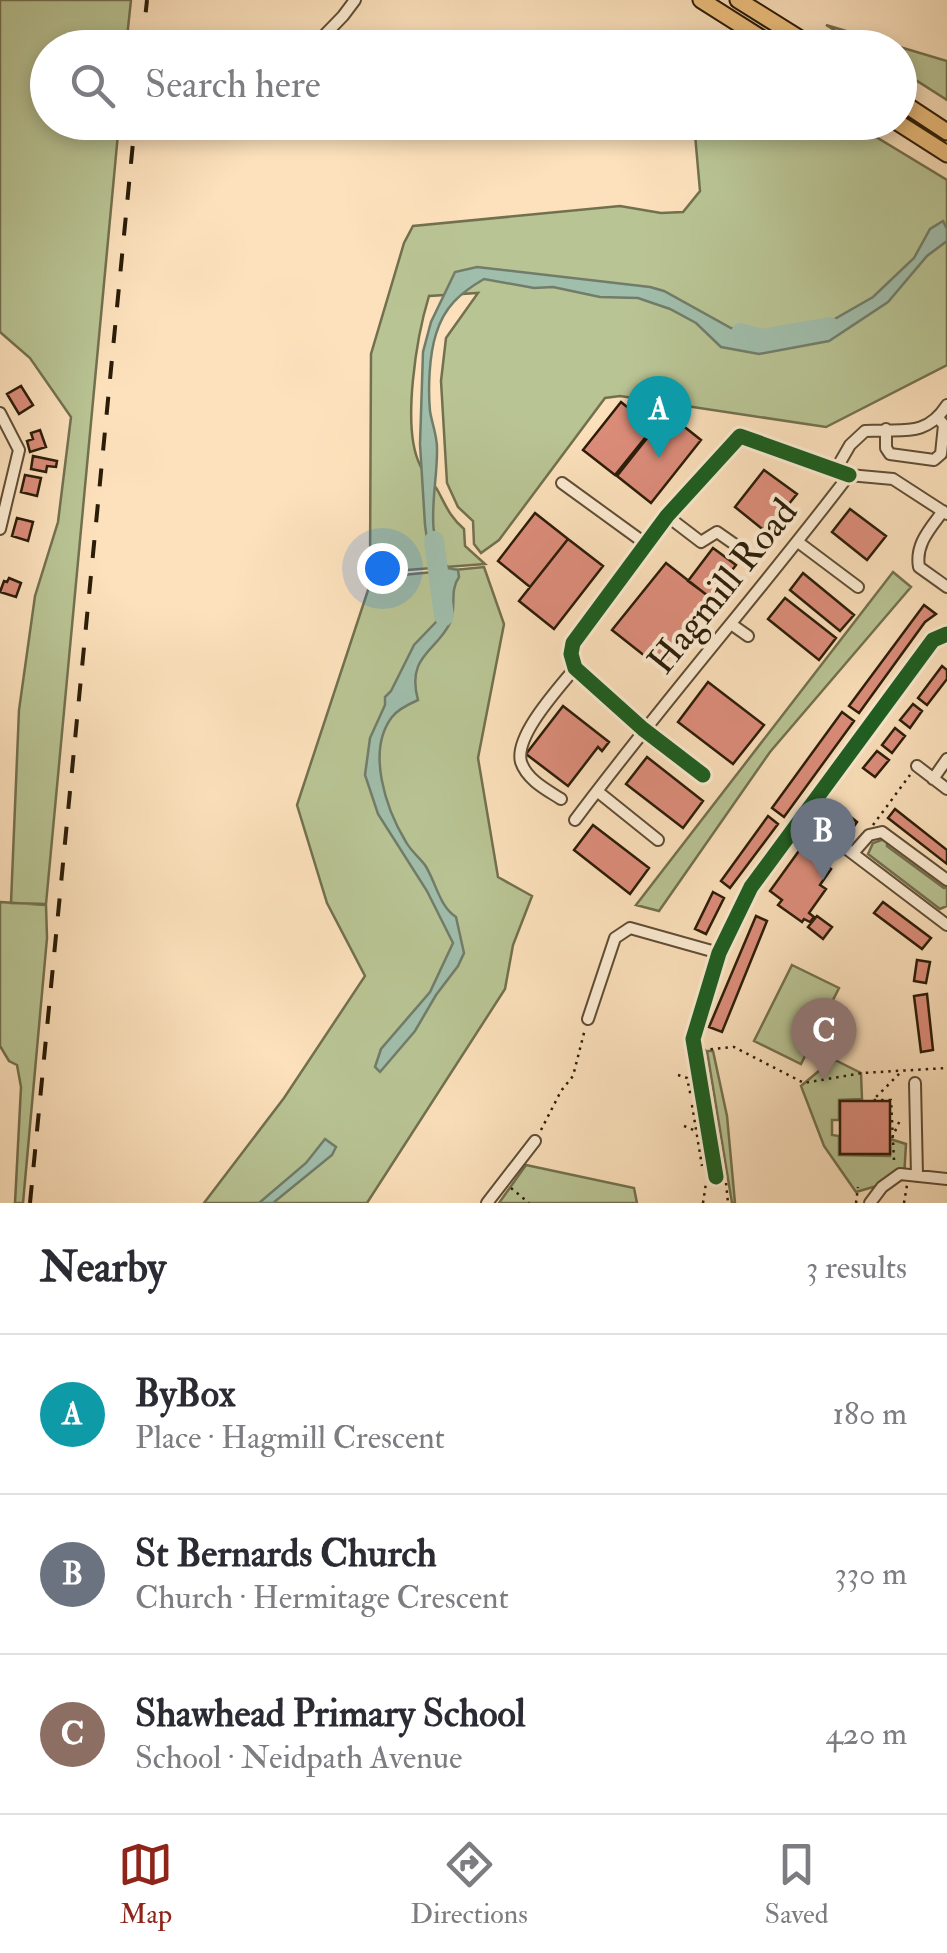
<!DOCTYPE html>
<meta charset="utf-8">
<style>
:root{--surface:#fff;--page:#f2f2f3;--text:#2b2b33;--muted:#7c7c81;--line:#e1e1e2;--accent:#8f2418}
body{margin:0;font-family:"IM FELL Double Pica",serif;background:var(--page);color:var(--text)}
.you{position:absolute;left:382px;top:568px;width:35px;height:35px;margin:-25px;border:8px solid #fff;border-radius:50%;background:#1a73e8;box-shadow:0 0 0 15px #1a73e833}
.badge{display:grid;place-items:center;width:65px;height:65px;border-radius:50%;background:var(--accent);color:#fff;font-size:32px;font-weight:700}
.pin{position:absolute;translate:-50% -82px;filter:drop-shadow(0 2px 5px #0008)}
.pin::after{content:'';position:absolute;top:52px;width:35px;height:30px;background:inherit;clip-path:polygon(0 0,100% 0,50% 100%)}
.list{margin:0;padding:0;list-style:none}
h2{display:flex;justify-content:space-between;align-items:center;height:130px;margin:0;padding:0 40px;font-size:42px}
h2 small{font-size:32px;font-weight:400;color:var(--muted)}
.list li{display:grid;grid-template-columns:65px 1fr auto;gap:30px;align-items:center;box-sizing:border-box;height:160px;padding:0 40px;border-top:2px solid var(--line)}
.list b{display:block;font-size:38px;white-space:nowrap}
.list p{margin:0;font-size:32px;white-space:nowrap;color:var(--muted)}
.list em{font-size:32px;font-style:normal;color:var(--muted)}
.icon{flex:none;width:55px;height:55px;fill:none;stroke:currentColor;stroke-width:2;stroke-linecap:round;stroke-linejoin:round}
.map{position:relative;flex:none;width:947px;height:1203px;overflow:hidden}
.search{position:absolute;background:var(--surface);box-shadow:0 5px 15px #0003;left:30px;right:30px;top:30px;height:110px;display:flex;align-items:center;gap:25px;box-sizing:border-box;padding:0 35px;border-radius:55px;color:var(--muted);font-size:38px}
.sheet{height:610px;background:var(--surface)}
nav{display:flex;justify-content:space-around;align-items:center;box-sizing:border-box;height:140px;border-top:2px solid var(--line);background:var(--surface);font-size:28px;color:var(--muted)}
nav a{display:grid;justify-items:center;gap:5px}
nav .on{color:var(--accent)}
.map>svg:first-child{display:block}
</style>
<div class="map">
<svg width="947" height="1203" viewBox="0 0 947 1203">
<rect width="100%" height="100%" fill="#fce1bc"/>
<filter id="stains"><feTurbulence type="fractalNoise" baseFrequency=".002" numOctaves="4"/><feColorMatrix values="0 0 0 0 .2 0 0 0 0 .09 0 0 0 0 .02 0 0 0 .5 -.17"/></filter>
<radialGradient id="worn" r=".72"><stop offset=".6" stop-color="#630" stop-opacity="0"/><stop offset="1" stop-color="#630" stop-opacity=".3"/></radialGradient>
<path fill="#b9c494" stroke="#72704e" stroke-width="2.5" d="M0,0H131L126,47L48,48V122L119,123L46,904L11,903L19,710L35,596L58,522L71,417L30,358L0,332Z
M826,25L947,61V100L900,70V48L862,47Z
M694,123H853L947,180V365L826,427L620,396L605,398L499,540L481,553L474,544L473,521L458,507L447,483L441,381L446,338L478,293L429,296C417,335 401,427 420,465C424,475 433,482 438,491C446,506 450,517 464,529L465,546L485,564L407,570L378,563L370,569L371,354L404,243L413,226L620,206L661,213L683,212L700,191Z
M484,567L504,624L478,758L498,877L532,896L513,945L505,989L367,1203H204L284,1098L365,976L327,903L297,805L372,578Z
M893,572L911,587L770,752L659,911L636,905Z
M887,838V846L944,888L947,887V906L940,909L868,854L873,843Z
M0,902L46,905L47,938L23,1203H15L21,1087L17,1065L9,1061L0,1046Z
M792,965L839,988L801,1064L754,1041Z
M707,1051H713L727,1116L735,1203H732Z
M833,1059L861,1073L862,1099L839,1100V1120H832V1135L839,1136V1155L890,1156V1139L906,1144L904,1178L856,1192L824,1146L801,1086Z
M526,1165L634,1188L637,1203H499Z"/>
<path fill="#a0beac" stroke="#717d6a" stroke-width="2.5" d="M943,221L947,229V241L927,256L888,302L829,341L759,354L721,347L696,323L670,309L638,298L600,297L553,287L534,288L484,279C460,293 444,307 436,334C429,356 428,389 430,411C432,424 437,435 437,448C438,487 422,535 448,568L458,570L459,577C449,591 457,608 450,623C436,652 406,656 418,700C409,704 398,709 392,717C366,751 386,809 406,842C411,851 419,857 425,865C436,882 439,906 456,917L464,953L458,966L436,995L415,1031L380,1072L375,1067L381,1049L430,992L453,943L427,891L378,814L365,775L370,738L385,705V697L391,691L414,645L436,622L444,583V576L429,554L425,525L420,444L423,352L431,322L455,272L477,267L650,287L664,291L731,328L778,342L824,325L873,297L914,258L930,229Z
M325,1139L336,1147L332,1155L273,1203H259L306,1163Z"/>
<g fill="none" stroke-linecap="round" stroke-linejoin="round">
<path stroke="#a0beac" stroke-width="20" d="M741,333L762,339L830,327
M434,541L444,616"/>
</g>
<path fill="#dd8d7b" stroke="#2b1c08" stroke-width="2.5" d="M21,386L33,405L19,414L7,394Z
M621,402L653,428L615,475L583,450Z
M667,413L701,440L651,503L617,476Z
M40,430L46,447L30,452L27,441L33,439L31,433Z
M33,456L57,461L56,467L47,466L46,472L31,469Z
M764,470L797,494L766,532L735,507Z
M25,475L41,478L37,496L21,492Z
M850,509L886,536L867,560L832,532Z
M535,513L568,539L530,587L498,561Z
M17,518L33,522L28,541L12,536Z
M568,539L603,566L554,629L519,601Z
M713,548L736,565L711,598L688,581Z
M666,563L713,600L660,668L612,630Z
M803,573L854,615L840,631L790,590Z
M9,578L21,583L16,597L0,592L4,581L7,582Z
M785,598L836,638L819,660L768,619Z
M924,605L936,614L925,622L859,713L849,706Z
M942,666L947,670V679L927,705L918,698Z
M708,682L764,725L733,764L678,722Z
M913,704L922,711L910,728L900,720Z
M563,706L609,742L602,751L598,747L568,786L526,754Z
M842,712L854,721L784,817L772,808Z
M895,728L905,736L892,753L882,745Z
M877,751L889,760L875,777L863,768Z
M647,757L703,801L683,828L626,784Z
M841,809L857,822L850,832L833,819Z
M895,809L947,850V864L888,818Z
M768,816L778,824L730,888L721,881Z
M593,825L649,868L630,894L574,850Z
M801,848L831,869L820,885L826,889L809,913L814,917L810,922L804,919L802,922L778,905L782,900L770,891Z
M713,892L724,898L706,934L695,929Z
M883,902L931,938L922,949L874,913Z
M756,916L767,921L722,1032L709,1027Z
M817,916L832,927L823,939L808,927Z
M917,960L930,962L926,983L914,981Z
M927,994L933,1050L921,1052L914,996Z
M840,1101H890V1154H840Z"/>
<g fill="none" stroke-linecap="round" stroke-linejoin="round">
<defs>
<path id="minor" d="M258,45L301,48
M312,48L343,16L355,0
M0,413L19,450L0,529
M886,429V448L890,454L934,460L941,454L944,425L938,418
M835,471L850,445L865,431C901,428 925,439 947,405
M562,483L646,544
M943,511C930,529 915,544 919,567L947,587
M667,516L701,542L717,532L737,546
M798,542L858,587
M731,624L748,636
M917,766L947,789
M703,775L643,729L575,668L571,654L573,643L667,516L740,436L849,475
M933,779L947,759
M597,791L658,840
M561,799C547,790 527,780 521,762C514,736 559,688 575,668
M802,815L947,925
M575,820C663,702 760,592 849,475L893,479L947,514
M853,853L869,835L882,832L947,880
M588,1019L615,938L630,928L719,953
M915,1083L917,1176
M716,1177L693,1039L719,953L751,887L933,640L947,634
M487,1203L535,1141
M870,1203L882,1187L900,1174L947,1179"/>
<path id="highway" d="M701,0L777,48
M738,0L815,48
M900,101L947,132
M897,122L947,154"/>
</defs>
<use href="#minor" stroke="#5f4d35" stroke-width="14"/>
<use href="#highway" stroke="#2b1c08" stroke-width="19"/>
<path stroke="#2b1c08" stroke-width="2.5" stroke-dasharray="2.5 5" stroke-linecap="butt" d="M873,825L910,775
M703,1050L734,1047L804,1083L862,1073L947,1068
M678,1075L687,1078L691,1097
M692,1105L702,1166
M684,1126L696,1131
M541,1130L561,1091L573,1076L585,1029
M892,1138L901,1118
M894,1160L891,1100H873L901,1072
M726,1183L728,1203
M511,1188L529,1203
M703,1203L706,1183
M856,1203L858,1187
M904,1203L907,1185"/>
<use href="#minor" stroke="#fdecd3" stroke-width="10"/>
<use href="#highway" stroke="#eec07e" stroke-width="15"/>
<path stroke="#2b1c08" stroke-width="4" stroke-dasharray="18 18" stroke-linecap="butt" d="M142,48L147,0
M30,1203L135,122"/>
<defs>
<path id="cycleway" d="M703,775L643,729L575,668L571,654L573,643L667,516L740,436L849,475
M716,1177L693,1039L719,953L751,887L933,640L947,634"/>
</defs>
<use href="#cycleway" stroke="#fdecd3" stroke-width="21"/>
<use href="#cycleway" stroke="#1b5e20" stroke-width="15"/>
</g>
<g text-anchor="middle" stroke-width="8" stroke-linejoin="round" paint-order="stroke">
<g font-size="38" fill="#2b1c08" stroke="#fdecd3">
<text transform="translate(722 586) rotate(-51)" y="13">Hagmill Road</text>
</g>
</g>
<rect width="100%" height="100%" filter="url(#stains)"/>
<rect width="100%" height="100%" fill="url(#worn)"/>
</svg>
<div class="you"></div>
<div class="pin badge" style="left:659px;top:458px;background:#0f9aa8">A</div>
<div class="pin badge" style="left:823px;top:880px;background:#6b7280">B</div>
<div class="pin badge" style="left:824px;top:1080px;background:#8d6e63">C</div>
<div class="search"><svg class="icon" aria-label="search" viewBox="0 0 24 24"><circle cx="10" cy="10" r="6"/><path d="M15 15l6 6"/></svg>Search here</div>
</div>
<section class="sheet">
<h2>Nearby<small>3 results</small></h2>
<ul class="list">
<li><span class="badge" style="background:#0f9aa8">A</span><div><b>ByBox</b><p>Place · Hagmill Crescent</p></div><em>180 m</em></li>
<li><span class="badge" style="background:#6b7280">B</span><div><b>St Bernards Church</b><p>Church · Hermitage Crescent</p></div><em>330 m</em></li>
<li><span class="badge" style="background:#8d6e63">C</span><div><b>Shawhead Primary School</b><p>School · Neidpath Avenue</p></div><em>420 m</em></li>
</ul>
</section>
<nav>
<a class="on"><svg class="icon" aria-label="map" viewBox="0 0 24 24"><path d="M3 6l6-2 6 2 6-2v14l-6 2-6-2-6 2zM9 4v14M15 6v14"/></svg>Map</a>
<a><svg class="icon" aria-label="directions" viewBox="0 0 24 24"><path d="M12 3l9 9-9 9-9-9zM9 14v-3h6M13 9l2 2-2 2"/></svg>Directions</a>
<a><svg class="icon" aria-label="saved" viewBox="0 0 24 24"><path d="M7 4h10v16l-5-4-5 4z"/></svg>Saved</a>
</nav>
